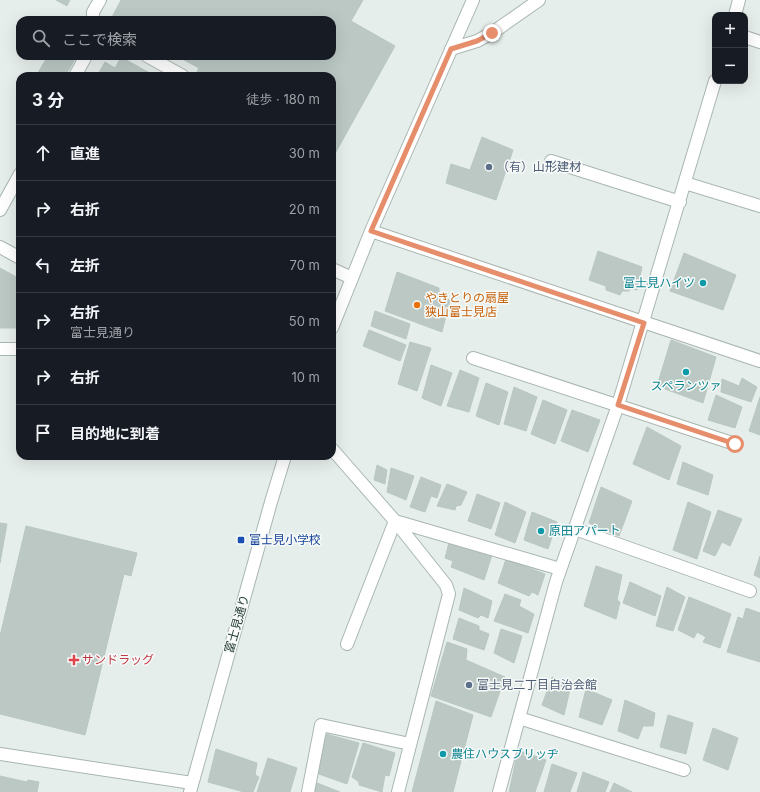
<!DOCTYPE html>
<html lang="ja">
<meta charset="utf-8">
<style>
:root{--surface:#171b24;--page:#20242c;--text:#f1f3f6;--muted:#9ea1a6;--line:#363941}
body{margin:0;font-family:Inter,"Noto Sans JP",sans-serif;background:var(--page);color:var(--text)}
.controls{position:absolute;right:12px;top:12px;display:grid;overflow:hidden;border-radius:8px;box-shadow:0 4px 16px #0002}
.controls button{width:36px;height:36px;display:grid;place-items:center;padding:0;border:0;border-bottom:1px solid var(--line);background:var(--surface);color:var(--text);font:20px sans-serif}
.stop{position:absolute;width:12px;height:12px;margin:-9px;border:3px solid #e68e6b;border-radius:50%;background:#fff}
.stop.end{background:#e68e6b;border-color:#fff;box-shadow:0 1px 4px #0008}
.list{margin:0;padding:0;list-style:none}
h2{display:flex;justify-content:space-between;align-items:center;height:52px;margin:0;padding:0 16px;font-size:17px}
h2 small{font-size:13px;font-weight:400;color:var(--muted)}
.list li{display:grid;grid-template-columns:26px 1fr auto;gap:12px;align-items:center;box-sizing:border-box;height:56px;padding:0 16px;border-top:1px solid var(--line)}
.list b{display:block;font-size:15px;white-space:nowrap}
.list p{margin:0;font-size:13px;white-space:nowrap;color:var(--muted)}
.list em{font-size:13px;font-style:normal;color:var(--muted)}
.icon{flex:none;width:22px;height:22px;fill:none;stroke:currentColor;stroke-width:2;stroke-linecap:round;stroke-linejoin:round}
.map{position:relative;flex:none;width:760px;height:792px;overflow:hidden}
.search{position:absolute;background:var(--surface);box-shadow:0 4px 16px #0002;left:16px;top:16px;width:320px;height:44px;display:flex;align-items:center;gap:10px;box-sizing:border-box;padding:0 14px;border-radius:12px;color:var(--muted);font-size:15px}
.panel{position:absolute;background:var(--surface);box-shadow:0 4px 16px #0002;left:16px;top:72px;width:320px;height:388px;border-radius:12px}
.map>svg:first-child{display:block}
</style>
<div class="map">
<svg width="760" height="792" viewBox="0 0 760 792">
<rect width="100%" height="100%" fill="#e6eeeb"/>
<path fill="#bbc8c4" stroke="#b9c7c2" d="M56,0H70L67,6Z
M121,0H363L351,21L395,46L332,159V76H204L197,72L199,68L177,56H332V20H113L111,19Z
M48,56H77L65,76H36Z
M121,57L155,76H97L105,62L115,68Z
M482,137L513,150L496,200L446,183L451,164L470,170Z
M598,251L642,267L637,290L631,289L629,291H622L620,295L606,290V286L589,280Z
M684,253L736,275L723,310L670,291Z
M0,268L20,279V328H0Z
M397,272L439,288V295L450,300L442,332L385,311Z
M375,311L410,324L406,339L371,326Z
M369,330L406,345L400,361L363,346Z
M671,340L716,357L703,403L657,386Z
M410,342L431,348L417,391L398,384Z
M431,365L452,373L441,406L422,398Z
M460,370L479,378L469,412L447,406Z
M742,378L757,387L751,402L721,392L722,379L739,386Z
M486,383L508,392L499,425L476,416Z
M514,387L537,397L526,431L504,424Z
M716,395L742,407L735,428L708,420Z
M760,397V435L749,431Z
M543,400L567,410L555,444L531,434Z
M572,410L600,420L588,452L561,441Z
M647,427L681,446L669,480L633,464Z
M683,462L713,475L708,495L677,484Z
M377,465L387,470L385,484L374,480Z
M391,468L414,476L406,500L387,492Z
M421,477L441,485L437,498L431,496L425,512L410,507Z
M447,484L467,492L461,505L456,506L455,510L437,506Z
M601,487L632,501L619,536L589,523Z
M477,494L500,503L491,529L468,521Z
M505,502L526,512L515,543L495,535Z
M688,502L711,512L697,559L673,550Z
M718,510L742,519L730,546L722,542L715,556L703,551Z
M532,512L557,522L548,549L524,540Z
M0,523L7,524L0,563Z
M26,526L137,553L131,576L124,574L85,735L0,714V636Z
M450,539L492,555L484,580L451,567L453,561L445,558Z
M760,556V578L754,575Z
M506,559L545,574L538,595L532,592L529,596L498,583Z
M596,566L622,575L617,600L620,602L616,619L584,606Z
M630,582L661,596L655,616L623,603Z
M667,587L685,597L673,631L656,626Z
M464,588L492,601L488,618L481,615L478,618L459,610Z
M505,594L521,600L519,606L534,614L528,633L494,621Z
M689,597L731,614L720,648L703,642L706,637L697,632L694,638L678,630Z
M746,608L760,613V662L727,652L738,617L743,619Z
M459,618L479,626V630L489,634L484,650L453,639Z
M501,629L522,636L514,663L494,653Z
M447,642L467,649L466,660L505,677L491,717L431,696Z
M552,677L571,685L564,715L542,705Z
M586,689L612,700L602,725L579,717Z
M625,700L655,713L653,726H643L638,739L618,731Z
M436,701L473,715L453,792H412Z
M668,715L693,723L686,754L660,747Z
M713,728L738,738L728,770L703,760Z
M326,734L359,743L347,784L319,774Z
M363,743L395,753L389,776L385,775L382,792L359,785V782L352,777Z
M216,749L257,763L255,775L259,777L253,792H244L208,782Z
M518,750L546,760L535,792H509Z
M268,758L297,768L290,792H257Z
M552,764L577,773L570,792H544Z
M583,772L609,782L605,792H577Z
M0,776L27,782L28,780L39,782L37,792H0Z
M317,783L340,792H315Z
M614,783L632,792H610Z"/>
<g fill="none" stroke-linecap="round" stroke-linejoin="round">
<defs>
<path id="minor" d="M735,15L739,0
M93,20V12L100,0
M745,37L760,42
M451,49L477,41L492,33L539,0
M147,56L183,76
M75,76L86,56
M551,161L680,202
M685,183L760,206
M0,210L20,174
M371,231L760,361
M0,247L20,258
M332,269L352,278
M332,328L371,231L473,0
M0,349H20
M473,358L735,444
M332,449L395,521L446,585L449,594L398,792
M395,521L560,569
M575,529L750,591
M347,644L395,521
M519,718L684,770
M0,754L192,783
M190,792L271,502L285,456
M308,792L321,725L410,744
M499,792L556,582L618,405L715,81"/>
</defs>
<use href="#minor" stroke="#a9b6b2" stroke-width="14"/>
<use href="#minor" stroke="#fff" stroke-width="12"/>
</g>
<g fill="none" stroke-linecap="round" stroke-linejoin="round">
<path stroke="#e68e6b" stroke-width="5" d="M492,33L477,41L451,49L371,231L644,323L618,405L735,444"/>
</g>
<g fill="#5c6f8a" stroke="#f7faf9" stroke-width="1.5">
<circle cx="489" cy="167" r="4"/>
<circle cx="469" cy="685" r="4"/>
</g>
<g fill="#0f9aa8" stroke="#f7faf9" stroke-width="1.5">
<circle cx="703" cy="283" r="4"/>
<circle cx="686" cy="372" r="4"/>
<circle cx="541" cy="531" r="4"/>
<circle cx="443" cy="754" r="4"/>
</g>
<circle fill="#e8710a" stroke="#f7faf9" stroke-width="1.5" cx="417" cy="305" r="4"/>
<rect fill="#1a4fb4" stroke="#f7faf9" stroke-width="1.5" x="237" y="536" width="8" height="8" rx="2"/>
<path fill="#e0444e" stroke="#f7faf9" stroke-width="1.5" d="M72 654h4v4h4v4h-4v4h-4v-4h-4v-4h4z"/>
<g text-anchor="middle" stroke-width="3" stroke-linejoin="round" paint-order="stroke">
<g font-size="12" fill="#4e5e75" stroke="#f7faf9" text-anchor="start">
<text x="497" y="171">（有）山形建材</text>
<text x="477" y="689">富士見二丁目自治会館</text>
</g>
<g font-size="12" fill="#0d838f" stroke="#f7faf9" text-anchor="start">
<text x="695" y="287" text-anchor="end">富士見ハイツ</text>
<text x="686" y="390" text-anchor="middle">スペランツァ</text>
<text x="549" y="535">原田アパート</text>
<text x="451" y="758">農住ハウスブリッヂ</text>
</g>
<g font-size="12" fill="#c56008" stroke="#f7faf9" text-anchor="start">
<text x="425" y="302">やきとりの扇屋<tspan x="425" dy="14">狭山富士見店</tspan></text>
</g>
<g font-size="12" fill="#164399" stroke="#f7faf9" text-anchor="start">
<text x="249" y="544">富士見小学校</text>
</g>
<g font-size="12" fill="#263f39" stroke="#f7faf9">
<text transform="translate(237 624) rotate(-74)" y="4">富士見通り</text>
</g>
<g font-size="12" fill="#be3a42" stroke="#f7faf9" text-anchor="start">
<text x="82" y="664">サンドラッグ</text>
</g>
</g>
</svg>
<div class="controls">
<button>+</button>
<button>−</button>
</div>
<div class="stop" style="left:735px;top:444px"></div>
<div class="stop end" style="left:492px;top:33px"></div>
<div class="search"><svg class="icon" aria-label="search" viewBox="0 0 24 24"><circle cx="10" cy="10" r="6"/><path d="M15 15l6 6"/></svg>ここで検索</div>
<section class="panel">
<h2>3 分<small>徒歩 · 180 m</small></h2>
<ul class="list">
<li><svg class="icon" aria-label="ahead" viewBox="0 0 24 24"><path d="M12 20V5M6 11l6-6 6 6"/></svg><div><b>直進</b></div><em>30 m</em></li>
<li><svg class="icon" aria-label="right" viewBox="0 0 24 24"><path d="M7 20v-9h11M14 6l5 5-5 5"/></svg><div><b>右折</b></div><em>20 m</em></li>
<li><svg class="icon" aria-label="left" viewBox="0 0 24 24"><path d="M17 20v-9H6M10 6l-5 5 5 5"/></svg><div><b>左折</b></div><em>70 m</em></li>
<li><svg class="icon" aria-label="right" viewBox="0 0 24 24"><path d="M7 20v-9h11M14 6l5 5-5 5"/></svg><div><b>右折</b><p>富士見通り</p></div><em>50 m</em></li>
<li><svg class="icon" aria-label="right" viewBox="0 0 24 24"><path d="M7 20v-9h11M14 6l5 5-5 5"/></svg><div><b>右折</b></div><em>10 m</em></li>
<li><svg class="icon" aria-label="arrive" viewBox="0 0 24 24"><path d="M6 21V4h12l-3 4 3 4H6"/></svg><div><b>目的地に到着</b></div></li>
</ul>
</section>
</div>
